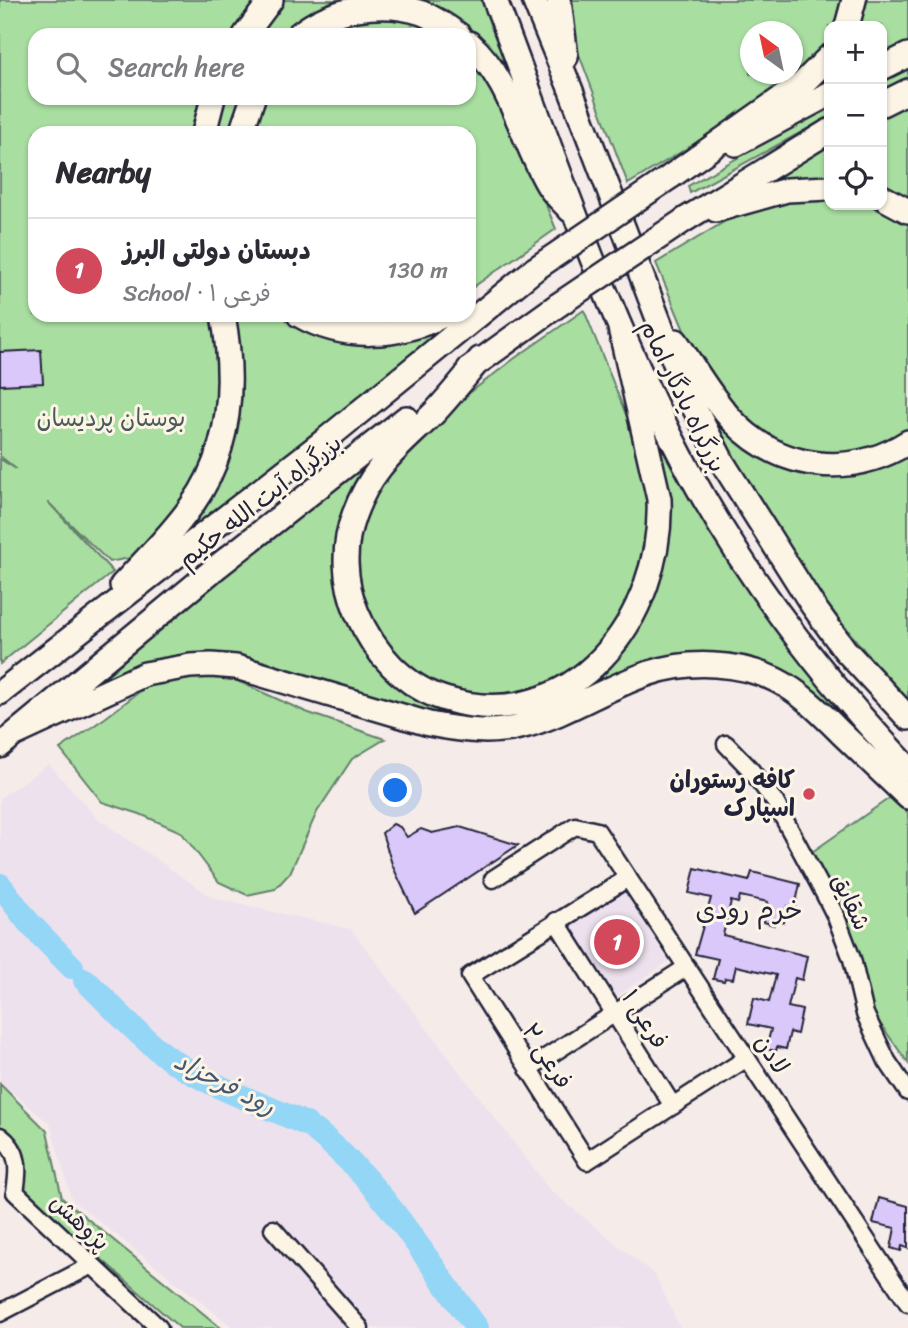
<!DOCTYPE html>
<meta charset="utf-8">
<style>
:root{--surface:#fff;--page:#f2f2f3;--text:#2b2b33;--muted:#7c7c81;--line:#e1e1e2;--accent:#d1495b}
body{margin:0;font-family:Sriracha,"Playpen Sans Arabic",sans-serif;background:var(--page);color:var(--text)}
.controls{position:absolute;right:21px;top:21px;display:grid;overflow:hidden;border-radius:14px;box-shadow:0 2px 5px #0004}
.controls button{width:63px;height:63px;display:grid;place-items:center;padding:0;border:0;border-bottom:2px solid var(--line);background:var(--surface);color:var(--text);font:35px sans-serif}
.compass{position:absolute;left:740px;top:21px;width:63px;height:63px;border-radius:50%;background:var(--surface);box-shadow:0 2px 5px #0004;rotate:327deg}
.you{position:absolute;left:396px;top:791px;width:24px;height:24px;margin:-18px;border:5px solid #fff;border-radius:50%;background:#1a73e8;box-shadow:0 0 0 10px #1a73e833}
.badge{display:grid;place-items:center;width:46px;height:46px;border-radius:50%;background:var(--accent);color:#fff;font-size:23px;font-weight:700}
.pin{position:absolute;translate:-50% -50%;border:4px solid #fff;box-shadow:0 2px 7px #0006}
.list{margin:0;padding:0;list-style:none}
h2{display:flex;justify-content:space-between;align-items:center;height:91px;margin:0;padding:0 28px;font-size:30px}
h2 small{font-size:23px;font-weight:400;color:var(--muted)}
.list li{display:grid;grid-template-columns:46px 1fr auto;gap:21px;align-items:center;box-sizing:border-box;height:105px;padding:0 28px;border-top:2px solid var(--line)}
.list b{display:block;font-size:26px;white-space:nowrap}
.list p{margin:0;font-size:23px;white-space:nowrap;color:var(--muted)}
.list em{font-size:23px;font-style:normal;color:var(--muted)}
.icon{flex:none;width:38px;height:38px;fill:none;stroke:currentColor;stroke-width:2;stroke-linecap:round;stroke-linejoin:round}
.map{position:relative;flex:none;width:908px;height:1328px;overflow:hidden}
.search{position:absolute;background:var(--surface);box-shadow:0 2px 5px #0004;left:28px;top:28px;width:448px;height:77px;display:flex;align-items:center;gap:18px;box-sizing:border-box;padding:0 24px;border-radius:21px;color:var(--muted);font-size:26px}
.panel{position:absolute;background:var(--surface);box-shadow:0 2px 5px #0004;left:28px;top:126px;width:448px;height:196px;border-radius:21px}
.map>svg:first-child{display:block}
</style>
<div class="map">
<svg width="908" height="1328" viewBox="0 0 908 1328">
<rect width="100%" height="100%" fill="#f5ece9"/>
<filter id="ink" filterUnits="userSpaceOnUse"><feTurbulence type="fractalNoise" baseFrequency=".0143" numOctaves="2"/><feDisplacementMap in="SourceGraphic" scale="14" xChannelSelector="R" yChannelSelector="G"/><feConvolveMatrix kernelMatrix="1 2 1 2 8 2 1 2 1" color-interpolation-filters="sRGB"/></filter>
<g filter="url(#ink)">
<path fill="#ede1ee" d="M49,764L97,818L213,898L351,929L550,1190L655,1275L680,1328H234L72,1200L50,1124L0,1082V798Z
M623,890L669,961L613,999L565,923Z"/>
<path fill="#a8dea0" stroke="#65806e" stroke-width="2" fill-rule="evenodd" d="M0,0H260L234,35H35V98H206L196,133H35V315H217L223,364L213,440L198,478L155,536L130,558L109,562L48,502L113,572L0,664V459L16,469L0,456Z
M280,0H379L288,35H253Z
M390,0H484L556,187L493,60Z
M566,0H846L838,26H829V44L818,61L757,106L628,184L574,41ZM750,32H792V74H750Z
M862,0H908V44L882,56V26H854Z
M355,18L411,19L446,35H314Z
M469,54L514,128L556,229L469,290V133H250L263,98H469Z
M908,66V77L882,90V78Z
M220,98H246L234,133H212Z
M908,102V203L882,190V115Z
M829,106V117L690,193L688,186Z
M829,143V181L739,194Z
M829,195V205H876L908,221V433L863,454L796,453L744,422L691,347L656,263L744,210L762,203Z
M584,310L637,442L652,513L638,591L611,637L559,682L524,696L486,701L441,692L385,648L361,604L353,553L371,492L450,408L515,358Z
M231,315H288L304,326L451,319L460,315L162,558L206,497Z
M318,315H424L371,328Z
M689,372L767,458L908,452V701C841,626 779,547 731,459C716,431 703,401 689,372Z
M644,410C712,549 799,673 908,783L830,715L721,657L539,713L469,724L249,664L90,690L218,580L386,444L339,569L401,685L540,707L654,589Z
M222,674L306,712L385,739L352,759L317,812L290,873L275,889L247,895L219,882L181,832L140,814L102,802L60,749L105,718L155,680Z
M891,797L908,813V1063L875,1016L854,945L809,854Z
M0,1084L47,1131L62,1198L221,1328H180L24,1191C24,1160 28,1150 0,1130Z"/>
<g fill="none" stroke-linecap="round" stroke-linejoin="round">
<path stroke="#93d6f5" stroke-width="24" d="M0,885L29,923L72,967
M85,980C113,1007 141,1039 173,1061C213,1088 262,1104 306,1124
M316,1131C386,1187 424,1258 477,1328"/>
</g>
<path fill="#dbc8fa" stroke="#22223b" stroke-width="2" d="M41,350L43,383L0,385V352Z
M393,824L400,827L407,837L421,829L432,833L460,827L518,845L415,913L393,867L382,833Z
M695,868L749,881L752,872L800,884L795,907L787,906L784,922L775,920L774,925L764,922L768,902L740,896L738,903L731,901L723,935L807,956L802,980L795,978L788,1007L802,1010L797,1034L790,1032L786,1049L777,1047L776,1051L766,1049L771,1029L748,1024L754,998L769,1002L776,975L736,966L733,979L725,978L724,981L713,979L718,959L695,954L711,898L689,893Z
M879,1198L908,1206V1248L902,1246L901,1251L891,1248L895,1228L873,1223Z"/>
<g fill="none" stroke-linecap="round" stroke-linejoin="round">
<defs>
<path id="minor" d="M726,744L750,769L775,802L825,895L836,917L852,959L865,1014L887,1061L908,1092
M628,878L470,976L587,1161L747,1058
M493,879L575,826L597,831L908,1303
M556,921L673,1106
M528,1069L687,967
M0,1136C20,1151 19,1169 15,1192L159,1328
M273,1229L360,1328
M0,1313L92,1265"/>
<path id="highway" d="M495,0C556,160 609,324 691,475C749,582 824,679 908,768
M534,0L570,88L686,392L724,465L813,606L845,650L908,718
M559,0L566,57
M847,26L854,0
M245,35L271,0
M298,35C331,8 382,0 422,13C435,18 448,27 459,35
M469,43C511,80 521,139 548,185C553,194 563,202 570,210
M882,68L908,55
M882,104L908,91
M204,133L213,98
M241,133L253,98
M736,144L829,94
M670,177L803,83L829,57
M882,197L908,211
M716,210L787,190L829,188
M686,219L829,131
M299,315C344,341 398,338 444,315
M676,341C694,367 710,396 732,420C779,470 850,479 908,442
M480,359C465,377 451,395 435,412C400,447 372,465 354,515C342,547 344,582 357,613C373,652 405,687 445,699C573,738 664,617 659,499L620,328
M469,369L558,305
M122,585C146,559 172,534 192,505C232,449 235,380 223,315
M0,693L324,441L535,269
M15,734L145,674L190,666L211,665L236,667L429,724C460,730 492,735 524,726C591,707 640,659 715,665C736,666 757,671 776,680C802,693 822,714 842,734C864,755 886,776 908,797
M0,746L218,566L406,418"/>
</defs>
<use href="#minor" stroke="#22223b" stroke-width="21"/>
<use href="#highway" stroke="#22223b" stroke-width="28"/>
<use href="#minor" stroke="#fcf5e5" stroke-width="16"/>
<use href="#highway" stroke="#fcf5e5" stroke-width="23"/>
<defs>
<path id="highway-bridge" d="M535,269L670,177
M558,305L686,219"/>
</defs>
<use href="#highway-bridge" stroke="#22223b" stroke-width="28" stroke-linecap="butt"/>
<use href="#highway-bridge" stroke="#fcf5e5" stroke-width="23"/>
</g>
</g>
<circle fill="#d1495b" stroke="#fcf5e5" stroke-width="2.5" cx="809" cy="794" r="7"/>
<g text-anchor="middle" stroke-width="6" stroke-linejoin="round" paint-order="stroke">
<g font-size="24" fill="#22223b" stroke="#fcf5e5">
<text transform="translate(683 396) rotate(64)" y="8">بزرگراه یادگار امام</text>
<text transform="translate(260 501) rotate(-38)" y="8">بزرگراه آیت الله حکیم</text>
<text transform="translate(851 902) rotate(65)" y="8">شقایق</text>
<text transform="translate(645 1019) rotate(58)" y="8">فرعی ۱</text>
<text transform="translate(772 1054) rotate(57)" y="8">لادن</text>
<text transform="translate(547 1056) rotate(58)" y="8">فرعی ۲</text>
<text transform="translate(80 1222) rotate(43)" y="8">پژوهش</text>
</g>
<g font-size="24" fill="#4a5a59" stroke="#fcf5e5">
<text x="111" y="426">بوستان پردیسان</text>
</g>
<g font-size="24" font-weight="bold" fill="#22223b" stroke="#fcf5e5" text-anchor="end">
<text x="795" y="788">کافه رستوران<tspan x="795" dy="28">اسپارک</tspan></text>
</g>
<g font-size="26" fill="#22223b" stroke="#fcf5e5">
<text x="749" y="919">خرم رودی</text>
</g>
<g font-size="26" font-style="italic" fill="#445873" stroke="#fcf5e5">
<text transform="translate(225 1083) rotate(27)" y="9">رود فرحزاد</text>
</g>
</g>
</svg>
<div class="controls">
<button>+</button>
<button>−</button>
<button><svg class="icon" aria-label="locate" viewBox="0 0 24 24"><circle cx="12" cy="12" r="6"/><path d="M12 2v4M12 18v4M2 12h4M18 12h4"/></svg></button>
</div>
<svg class="compass" viewBox="-18 -18 36 36"><path d="M0-13l5 13h-10z" fill="#e53935"/><path d="M0 13l5-13h-10z" fill="#7c7c81"/></svg>
<div class="you"></div>
<div class="pin badge" style="left:617px;top:942px">1</div>
<div class="search"><svg class="icon" aria-label="search" viewBox="0 0 24 24"><circle cx="10" cy="10" r="6"/><path d="M15 15l6 6"/></svg>Search here</div>
<section class="panel">
<h2>Nearby<small></small></h2>
<ul class="list">
<li><span class="badge">1</span><div><b>دبستان دولتی البرز</b><p>School · فرعی ۱</p></div><em>130 m</em></li>
</ul>
</section>
</div>
